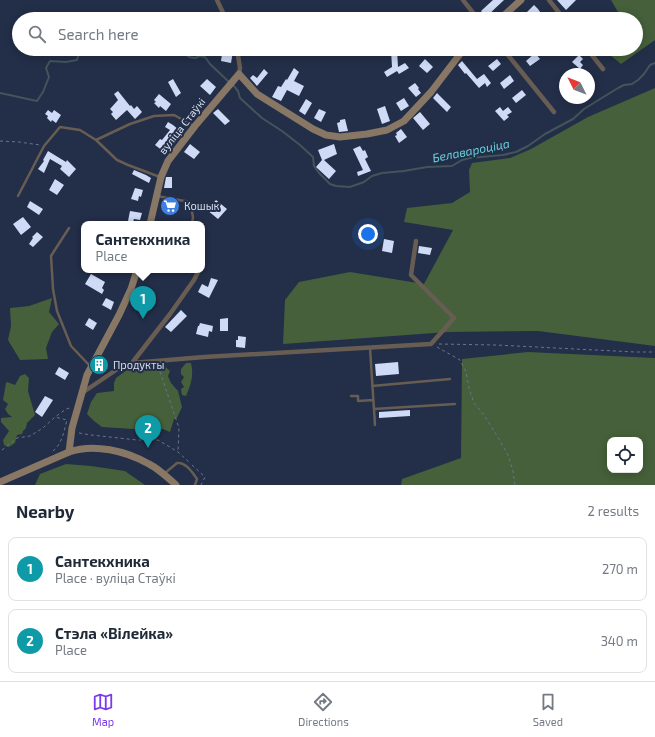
<!DOCTYPE html>
<meta charset="utf-8">
<style>
:root{--surface:#fff;--page:#f6f6f7;--text:#1f2937;--muted:#747a83;--line:#e0e1e3;--accent:#7c3aed}
body{margin:0;font-family:"Exo 2",sans-serif;background:var(--page);color:var(--text)}
.controls{position:absolute;right:12px;bottom:12px;display:grid;overflow:hidden;border-radius:8px;box-shadow:0 2px 10px #0003}
.controls button{width:36px;height:36px;display:grid;place-items:center;padding:0;border:0;border-bottom:1px solid var(--line);background:var(--surface);color:var(--text);font:20px sans-serif}
.compass{position:absolute;left:559px;top:68px;width:36px;height:36px;border-radius:50%;background:var(--surface);box-shadow:0 2px 10px #0003;rotate:312deg}
.you{position:absolute;left:368px;top:234px;width:14px;height:14px;margin:-10px;border:3px solid #fff;border-radius:50%;background:#1a73e8;box-shadow:0 0 0 6px #1a73e833}
.badge{display:grid;place-items:center;width:26px;height:26px;border-radius:50%;background:var(--accent);color:#fff;font-size:13px;font-weight:700}
.pin{position:absolute;translate:-50% -33px;filter:drop-shadow(0 1px 2px #0008)}
.pin::after{content:'';position:absolute;top:21px;width:14px;height:12px;background:inherit;clip-path:polygon(0 0,100% 0,50% 100%)}
.popup{position:absolute;left:81px;top:221px;width:124px;height:52px;box-sizing:border-box;display:grid;place-content:center;border-radius:8px;background:var(--surface);filter:drop-shadow(0 1px 3px #0005);font-size:13px;white-space:nowrap;color:var(--muted)}
.popup b{font-size:15px;color:var(--text)}
.popup::after{content:'';position:absolute;left:50%;top:100%;margin-left:-8px;border:8px solid transparent;border-top-color:var(--surface)}
.list{margin:0;padding:0;list-style:none}
h2{display:flex;justify-content:space-between;align-items:center;height:52px;margin:0;padding:0 16px;font-size:17px}
h2 small{font-size:13px;font-weight:400;color:var(--muted)}
.list li{display:grid;grid-template-columns:26px 1fr auto;gap:12px;align-items:center;box-sizing:border-box;height:64px;margin:0 8px 8px;padding:0 8px;border:1px solid var(--line);border-radius:8px}
.list b{display:block;font-size:15px;white-space:nowrap}
.list p{margin:0;font-size:13px;white-space:nowrap;color:var(--muted)}
.list em{font-size:13px;font-style:normal;color:var(--muted)}
.icon{flex:none;width:22px;height:22px;fill:none;stroke:currentColor;stroke-width:2;stroke-linecap:round;stroke-linejoin:round}
.map{position:relative;flex:none;width:655px;height:485px;overflow:hidden}
.search{position:absolute;background:var(--surface);box-shadow:0 2px 10px #0003;left:12px;right:12px;top:12px;height:44px;display:flex;align-items:center;gap:10px;box-sizing:border-box;padding:0 14px;border-radius:22px;color:var(--muted);font-size:15px}
.sheet{height:196px;background:var(--surface)}
nav{display:flex;justify-content:space-around;align-items:center;box-sizing:border-box;height:56px;border-top:1px solid var(--line);background:var(--surface);font-size:11px;color:var(--muted)}
nav a{display:grid;justify-items:center;gap:2px}
nav .on{color:var(--accent)}
.map>svg:first-child{display:block}
</style>
<div class="map">
<svg width="655" height="485" viewBox="0 0 655 485">
<rect width="100%" height="100%" fill="#232e48"/>
<path fill="#45603a" fill-rule="evenodd" d="M611,0H655V40L621,64L603,49H636V19H622Z
M655,88V346L538,331L448,332L283,344L285,300L299,282L350,272L424,284L453,230L404,222L407,208L452,203L470,192L469,170L472,163L510,158L531,149L588,117Z
M52,298L49,312L59,324L52,332L46,348L48,359L20,360L8,340L11,326L10,308L29,306Z
M528,352L655,358V485H401L402,479L461,458L462,359ZM610,440H640V470H610Z
M186,363H191C194,375 191,385 186,396L182,395L181,389L184,387L181,382L184,377L181,374V369Z
M162,364L170,371L168,376L171,383L178,391L182,407L177,418L174,419L170,432L163,429L149,430L102,427L94,421L87,414L91,402L97,393L114,391V383L116,378L127,370L142,365Z
M25,374L29,378L28,391L35,415L27,423L26,428L23,431L22,434L17,435L15,443L9,447L4,445L3,440L9,431L1,422V418L12,417L8,414L5,409L8,404L3,400L6,383L7,382L15,385L20,376Z
M66,464L91,466L125,471L145,485H35L40,474Z"/>
<g fill="none" stroke-linecap="round" stroke-linejoin="round">
<path stroke="#44545b" stroke-width="2" d="M185,49C186,57 188,57 195,58L200,56L205,57L210,64L229,82
M233,85L238,91L240,98L262,118L282,131L300,145L313,157L314,166L319,173L330,184L336,186L350,187L364,182L372,176L382,173L404,171L427,167L452,166L462,160L470,158L503,155L516,152L528,146L545,134L573,119L584,109L618,88L624,85L632,84L638,80L644,74L650,65L655,63
M0,93L37,101L43,92L49,77L46,68L50,61L66,62L77,60L80,49"/>
</g>
<path fill="#cedaf6" d="M493,0H504L486,17L481,11Z
M557,0H576L566,10Z
M534,5L538,9L545,19H530L525,14Z
M227,50L233,51L231,63L221,61L222,54L226,55Z
M391,50H397L398,67L405,63L409,68L399,74L397,71L387,77L384,72L392,67Z
M535,53L540,59L530,66L526,61Z
M579,55L583,59L580,62L583,65L580,69L572,62Z
M425,59L433,67L427,73L419,66Z
M497,59L501,64L493,71L488,66Z
M462,61L477,79L484,74L491,83L487,87L485,83L479,88L466,73L465,74L458,65Z
M294,68L299,72L294,81L304,86L299,96L287,90L281,101L272,97L278,86L281,87L286,79L287,80Z
M264,69L268,73L257,86L250,78L253,75L257,78Z
M510,75L514,81L504,89L500,83Z
M173,79L181,93L176,97L168,82Z
M207,79L216,87L210,95L200,86Z
M415,83L419,88L418,89L421,93L416,97L408,88Z
M522,90L526,95L516,103L512,98Z
M118,91L130,106L131,105L134,109L137,106L142,112L135,119L127,110L116,120L111,114L113,112L110,109L118,100L114,94Z
M437,93L451,107L447,112L433,98Z
M159,94L171,104L166,111L160,106L159,108L154,103L156,102L154,100Z
M404,98L409,106L401,111L396,103Z
M306,99L312,103L305,115L299,111Z
M385,106L390,121L382,124L377,109Z
M500,107L503,111L508,107L512,112L507,115L509,117L504,121L495,111Z
M218,109L230,121L225,125L213,113Z
M319,109L326,112L321,122L314,118Z
M48,110L52,113L54,110L61,115L56,123L52,120L51,122L47,118L48,116L45,114Z
M420,112L430,124L423,130L413,118Z
M345,119L348,131L339,132L337,123L340,122V120Z
M168,122L173,125L179,130L167,144L168,145L163,151L155,145L160,139L162,140L170,130L165,127Z
M401,129L407,137L399,143L395,136L397,135L396,133Z
M190,144L200,152L194,159L184,152Z
M334,144L337,154L324,160L336,171L329,179L316,167L322,160L318,150Z
M360,146L363,151L365,150L368,157L365,159L371,171L358,176L357,172L363,170L353,149Z
M48,151L66,162L67,160L76,169L69,177L60,169L62,166L50,159L44,173L38,169L44,161L43,160Z
M134,170L146,175L151,178L149,183L132,174Z
M166,177H172V188H164Z
M55,179L64,185L57,195L49,190Z
M135,188L143,190L141,197L139,196L138,201L131,199Z
M216,200L227,209L218,219L207,210Z
M30,201L43,209L39,215L27,207Z
M163,201L172,203V204V203L178,205L176,211L162,207Z
M130,211L142,213L140,220L134,219L133,222L128,221Z
M23,217L31,227L21,235L13,224Z
M37,232L43,237L33,247L29,244L33,238L32,237Z
M384,239L394,241L392,253L382,251Z
M419,246L432,248L430,255L418,253Z
M91,274L105,282L102,288L104,290L102,294L85,284Z
M211,278L218,280L209,298L198,292L202,284L208,287Z
M142,294L155,297L153,305L140,303Z
M106,298L114,302L111,310L102,305Z
M181,310L187,316L171,332L165,327Z
M89,318L97,323L93,330L85,325Z
M228,318V331H220V319Z
M200,323L213,326L212,332L209,331L208,337L196,334L198,326H199Z
M238,336L246,337L245,348L236,347V340H238Z
M398,362L399,374L376,376L375,364Z
M59,367L69,373L65,380L55,374Z
M45,396L53,400L42,417L35,412Z
M410,410V416L379,418V412Z"/>
<g fill="none" stroke-linecap="round" stroke-linejoin="round">
<path stroke="#6b748a" stroke-width="1" stroke-dasharray="3 3" stroke-linecap="butt" d="M0,141L19,142L40,145
M439,344L496,345L635,352H655
M437,347L460,360L466,372L469,388L474,403L484,415L499,439L508,455L513,471L515,485
M158,366L179,428L178,451
M79,433L91,435L137,440H158L178,452L190,463
M2,450L17,438L30,436L43,428L55,417L66,409L70,408
M53,451C62,444 64,431 67,420L55,417
M192,465L205,477L201,485"/>
<path stroke="#685d52" stroke-width="2.5" d="M96,140L117,160L128,165L160,177
M18,196L44,146L60,127L80,130L96,140L130,124L154,116L174,115L194,126
M157,196L190,202L193,217L192,224
M69,228L51,256L53,289L57,311L71,346L90,366
M370,348L375,425
M372,386L450,379
M351,396H358V401L373,400
M374,409L455,404
M165,473L177,463C186,462 193,473 197,479L195,485"/>
<path stroke="#685d52" stroke-width="4.5" d="M217,0L226,19
M463,0L478,19
M549,0L564,19
M237,49L240,68L239,74
M503,49L554,112
M587,49L603,69
M132,363L170,314L194,280L199,270
M82,393L119,368L132,363L204,357L431,344L454,318L411,275L416,241"/>
<path stroke="#887765" stroke-width="7" d="M500,19L521,0
M150,224L161,177L168,161L195,126L239,74L257,94L313,129L326,135L340,137L367,134L387,130L404,121L431,92L460,54L466,49
M69,452L72,428L87,375L119,315L131,289L137,270
M0,482L69,452C94,443 126,451 149,464C159,469 167,477 176,485"/>
</g>
<defs>
<symbol id="supermarket-disc" viewBox="-11 -11 22 22"><circle r="9.5" fill="#3f7fe0" stroke="#232e48"/><path d="M-6-5.5h2.5l.6 2H6L4.5 2H-2.5L-4.4-4H-6ZM-1.5 3.2a1.3 1.3 0 1 0 .1 0ZM3 3.2a1.3 1.3 0 1 0 .1 0Z" fill="#fff"/></symbol>
<symbol id="building-disc" viewBox="-11 -11 22 22"><circle r="9.5" fill="#0f9aa8" stroke="#232e48"/><path d="M-4-6H4V6H1V3H-1V6H-4ZM-2.5-4.3h1.7v1.8h-1.7ZM.8-4.3h1.7v1.8H.8ZM-2.5-1h1.7V.8h-1.7ZM.8-1h1.7V.8H.8Z" fill="#fff"/></symbol>
</defs>
<g fill-rule="evenodd">
<use href="#supermarket-disc" x="159" y="195" width="22" height="22"/>
<use href="#building-disc" x="88" y="354" width="22" height="22"/>
</g>
<g text-anchor="middle" stroke-width="4" stroke-linejoin="round" paint-order="stroke">
<g font-size="11" fill="#d4dbec" stroke="#232e48">
<text transform="translate(182 126) rotate(-52)" y="4">вуліца Стаўкі</text>
</g>
<g font-size="11" fill="#d4dbec" stroke="#232e48" text-anchor="start">
<text x="184" y="210">Кошык</text>
<text x="113" y="369">Продукты</text>
</g>
<g font-size="12" font-style="italic" fill="#69d0dc" stroke="#232e48">
<text transform="translate(471 151) rotate(-11)" y="4">Белавароціца</text>
</g>
</g>
</svg>
<div class="controls">
<button><svg class="icon" aria-label="locate" viewBox="0 0 24 24"><circle cx="12" cy="12" r="6"/><path d="M12 2v4M12 18v4M2 12h4M18 12h4"/></svg></button>
</div>
<svg class="compass" viewBox="-18 -18 36 36"><path d="M0-13l5 13h-10z" fill="#e53935"/><path d="M0 13l5-13h-10z" fill="#747a83"/></svg>
<div class="you"></div>
<div class="pin badge" style="left:143px;top:319px;background:#0f9aa8">1</div>
<div class="popup"><b>Сантекхника</b>Place</div>
<div class="pin badge" style="left:148px;top:448px;background:#0f9aa8">2</div>
<div class="search"><svg class="icon" aria-label="search" viewBox="0 0 24 24"><circle cx="10" cy="10" r="6"/><path d="M15 15l6 6"/></svg>Search here</div>
</div>
<section class="sheet">
<h2>Nearby<small>2 results</small></h2>
<ul class="list">
<li><span class="badge" style="background:#0f9aa8">1</span><div><b>Сантекхника</b><p>Place · вуліца Стаўкі</p></div><em>270 m</em></li>
<li><span class="badge" style="background:#0f9aa8">2</span><div><b>Стэла «Вілейка»</b><p>Place</p></div><em>340 m</em></li>
</ul>
</section>
<nav>
<a class="on"><svg class="icon" aria-label="map" viewBox="0 0 24 24"><path d="M3 6l6-2 6 2 6-2v14l-6 2-6-2-6 2zM9 4v14M15 6v14"/></svg>Map</a>
<a><svg class="icon" aria-label="directions" viewBox="0 0 24 24"><path d="M12 3l9 9-9 9-9-9zM9 14v-3h6M13 9l2 2-2 2"/></svg>Directions</a>
<a><svg class="icon" aria-label="saved" viewBox="0 0 24 24"><path d="M7 4h10v16l-5-4-5 4z"/></svg>Saved</a>
</nav>
